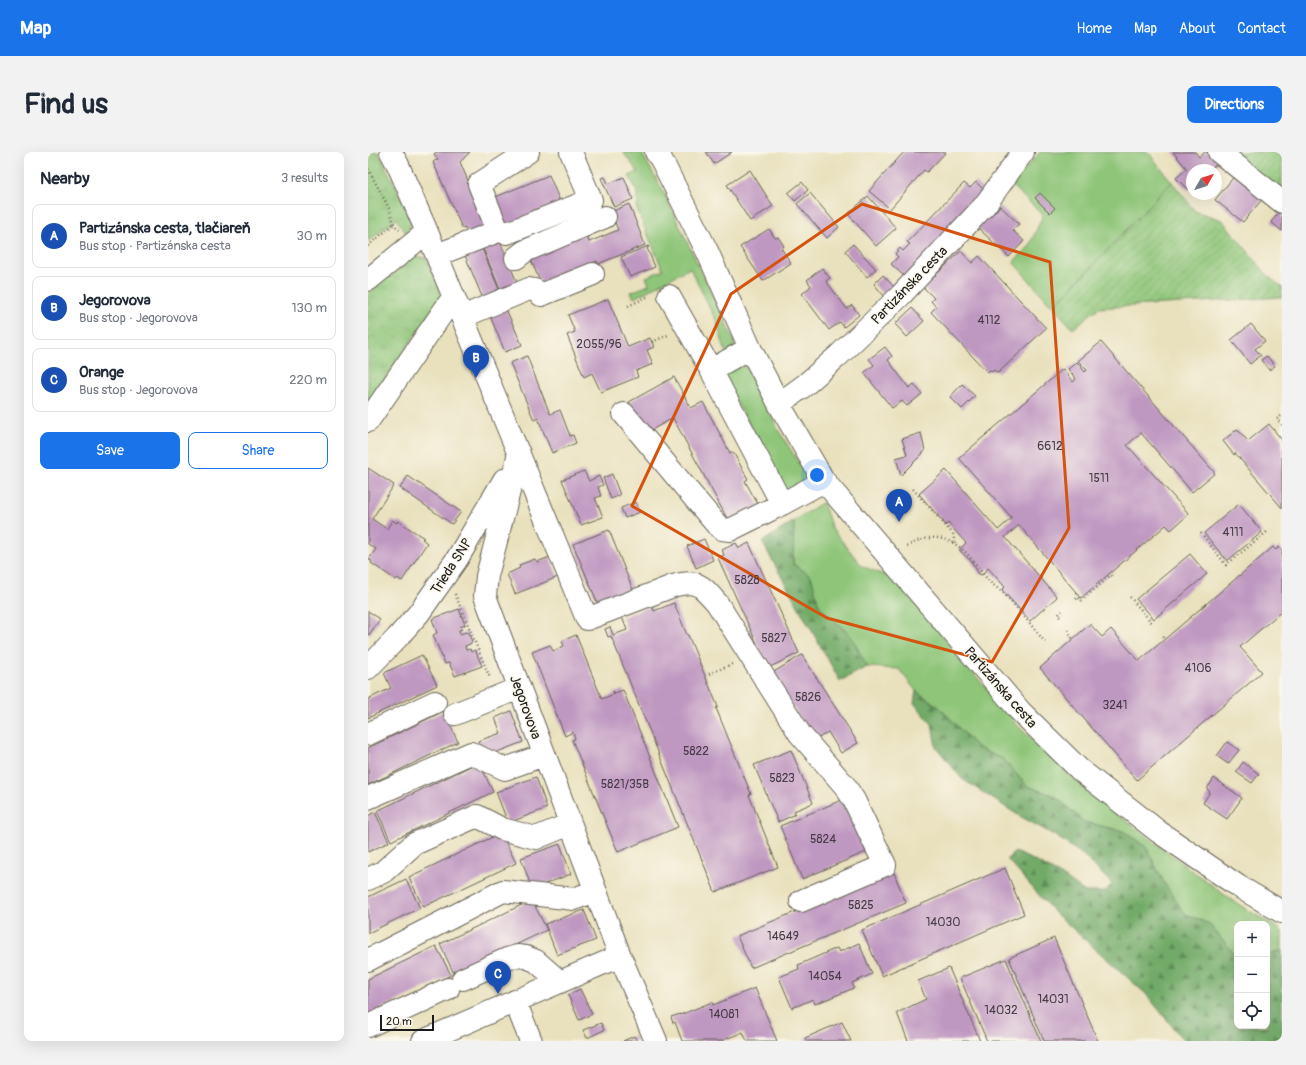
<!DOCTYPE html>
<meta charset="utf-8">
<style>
:root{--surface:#fff;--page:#f2f2f3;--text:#1f2937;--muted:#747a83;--line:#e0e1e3;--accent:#1a73e8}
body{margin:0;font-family:Pangolin,sans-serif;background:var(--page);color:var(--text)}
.controls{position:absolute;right:12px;bottom:12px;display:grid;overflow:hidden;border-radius:8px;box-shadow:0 4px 16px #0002}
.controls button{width:36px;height:36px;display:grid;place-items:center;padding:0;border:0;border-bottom:1px solid var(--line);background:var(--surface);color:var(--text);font:20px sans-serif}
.compass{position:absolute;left:818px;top:12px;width:36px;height:36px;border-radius:50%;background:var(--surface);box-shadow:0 4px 16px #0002;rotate:51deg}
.scale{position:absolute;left:12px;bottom:10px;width:54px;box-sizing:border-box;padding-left:4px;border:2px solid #1c1c1c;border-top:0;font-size:11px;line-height:14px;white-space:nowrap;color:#1c1c1c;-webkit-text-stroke:3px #fbf7ec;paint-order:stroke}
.you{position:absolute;left:449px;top:323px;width:14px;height:14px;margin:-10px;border:3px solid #fff;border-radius:50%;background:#1a73e8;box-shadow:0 0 0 6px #1a73e833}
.badge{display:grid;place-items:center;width:26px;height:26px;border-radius:50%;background:var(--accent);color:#fff;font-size:13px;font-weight:700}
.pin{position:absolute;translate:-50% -33px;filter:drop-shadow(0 1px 2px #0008)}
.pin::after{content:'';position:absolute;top:21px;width:14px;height:12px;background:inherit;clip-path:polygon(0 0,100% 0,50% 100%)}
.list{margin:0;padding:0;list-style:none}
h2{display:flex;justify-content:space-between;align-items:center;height:52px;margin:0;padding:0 16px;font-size:17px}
h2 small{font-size:13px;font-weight:400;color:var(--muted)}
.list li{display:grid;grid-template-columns:26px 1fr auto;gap:12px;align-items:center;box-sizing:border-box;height:64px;margin:0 8px 8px;padding:0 8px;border:1px solid var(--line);border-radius:8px}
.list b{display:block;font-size:15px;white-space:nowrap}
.list p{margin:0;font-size:13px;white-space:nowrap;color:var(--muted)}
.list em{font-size:13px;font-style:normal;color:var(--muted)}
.actions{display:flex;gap:8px;padding:12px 16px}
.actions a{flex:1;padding:9px 0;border:1px solid var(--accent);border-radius:8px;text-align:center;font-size:14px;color:var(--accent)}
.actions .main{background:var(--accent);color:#fff}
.icon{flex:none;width:22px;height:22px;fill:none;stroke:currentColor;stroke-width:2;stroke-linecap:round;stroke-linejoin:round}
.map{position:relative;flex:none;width:914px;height:889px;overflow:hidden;border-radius:8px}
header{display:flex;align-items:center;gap:24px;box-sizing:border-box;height:56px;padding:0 20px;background:var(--accent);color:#fff}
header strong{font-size:19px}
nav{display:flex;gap:22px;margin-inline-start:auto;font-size:14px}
.intro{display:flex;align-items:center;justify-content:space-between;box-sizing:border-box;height:96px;padding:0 24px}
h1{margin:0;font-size:28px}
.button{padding:10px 18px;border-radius:8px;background:var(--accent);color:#fff;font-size:14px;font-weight:700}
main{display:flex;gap:24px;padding:0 24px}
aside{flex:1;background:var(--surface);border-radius:8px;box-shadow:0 4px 16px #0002}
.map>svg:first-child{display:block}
</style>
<header>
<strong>Map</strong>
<nav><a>Home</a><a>Map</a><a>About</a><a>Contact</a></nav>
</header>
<div class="intro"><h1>Find us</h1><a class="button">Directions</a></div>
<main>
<aside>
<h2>Nearby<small>3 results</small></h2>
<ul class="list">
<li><span class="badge" style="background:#1a4fb4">A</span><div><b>Partizánska cesta, tlačiareň</b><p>Bus stop · Partizánska cesta</p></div><em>30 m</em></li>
<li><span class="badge" style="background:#1a4fb4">B</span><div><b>Jegorovova</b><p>Bus stop · Jegorovova</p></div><em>130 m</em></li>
<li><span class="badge" style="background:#1a4fb4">C</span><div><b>Orange</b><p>Bus stop · Jegorovova</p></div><em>220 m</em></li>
</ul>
<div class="actions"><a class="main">Save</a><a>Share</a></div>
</aside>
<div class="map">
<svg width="914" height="889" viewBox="0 0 914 889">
<defs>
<pattern id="forest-firs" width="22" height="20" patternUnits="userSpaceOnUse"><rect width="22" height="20" fill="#72aa68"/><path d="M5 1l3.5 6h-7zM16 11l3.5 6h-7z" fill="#5d8a55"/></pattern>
<pattern id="park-tufts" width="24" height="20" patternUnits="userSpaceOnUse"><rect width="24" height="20" fill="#8ec578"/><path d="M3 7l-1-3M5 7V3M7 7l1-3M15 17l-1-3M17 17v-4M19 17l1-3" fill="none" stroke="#7aa967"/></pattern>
<pattern id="garden-furrows" width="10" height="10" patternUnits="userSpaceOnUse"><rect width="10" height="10" fill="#8ec578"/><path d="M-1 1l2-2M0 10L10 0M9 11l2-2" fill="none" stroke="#7aa967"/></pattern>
</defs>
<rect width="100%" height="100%" fill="#fbf7ec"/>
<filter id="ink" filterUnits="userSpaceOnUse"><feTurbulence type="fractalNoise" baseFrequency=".025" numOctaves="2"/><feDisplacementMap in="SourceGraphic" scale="8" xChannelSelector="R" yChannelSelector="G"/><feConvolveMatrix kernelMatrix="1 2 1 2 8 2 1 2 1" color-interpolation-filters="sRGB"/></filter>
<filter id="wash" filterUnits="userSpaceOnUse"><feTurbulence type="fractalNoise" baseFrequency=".012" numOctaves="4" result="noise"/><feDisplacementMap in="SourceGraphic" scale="16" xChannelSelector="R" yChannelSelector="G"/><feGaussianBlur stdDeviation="0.9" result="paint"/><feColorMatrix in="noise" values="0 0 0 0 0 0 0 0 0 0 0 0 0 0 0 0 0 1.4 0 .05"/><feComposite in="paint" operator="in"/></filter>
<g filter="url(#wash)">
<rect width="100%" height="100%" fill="#e9e1bd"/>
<path fill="#8ec578" stroke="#55704a" d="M255,0H273L294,37L366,188L367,194L358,201L348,168L322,116L266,146L263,140L281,133L278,125L295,118L269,58L270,41L261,24L270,20Z
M672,0H780L804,30L685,155L645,110L661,95L675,63L644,34L649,22L655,20Z
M372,213L378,215L411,279L440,326L420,342L353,222Z
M455,350L464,377L494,414L526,427L650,574L722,642L862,747L914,779V798L899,804V772H869V805L841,772L816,761L795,729L778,695L755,679L716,670L687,644L659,634L635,607L610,596L571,555L548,539L531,517L499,515L483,484L451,454L443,424L425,412L426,369Z"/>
<path fill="url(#forest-firs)" stroke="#476342" d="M426,369L425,412L443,424L451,454L483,484L499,515L472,529L394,390Z
M548,539L571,555L610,596L635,607L659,634L687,644L716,670L755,679L778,695L795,729L816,761L841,772L869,805V874H899V804L914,798V889H816L778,842L685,759L639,707L647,700L663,707L693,723L717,740H737L744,732L715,703L686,683L650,663L594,627L568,595L564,572L546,551Z"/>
<path fill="url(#park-tufts)" stroke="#55704a" d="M0,0H10L34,47L43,72L40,84L28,67L1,89L0,88Z
M48,104L58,106L74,144L0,251V142Z"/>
<path fill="url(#garden-furrows)" stroke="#55704a" d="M861,0H914V43Z
M804,30L827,59L854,68L901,125L914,135V145L730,156L705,177L685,155Z"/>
<g id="blocks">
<path fill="#bf98c1" d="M68,0H102L92,10L119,74L100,82L97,75L94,76L65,10L70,7L66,2Z
M338,0H364L346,12Z
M536,0H578L559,20L556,18L522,57L501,39Z
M805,0H827L831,5L837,0H841L851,10L842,18H824V35L820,38L808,26L819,17Z
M382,18L405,54L382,69L359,33Z
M868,22L897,44L875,70L847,48Z
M181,23L193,52L137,75L125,46Z
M237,25L240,32L256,25L265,47L246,55L233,26Z
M434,30L440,38L427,49L420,41Z
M608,30L619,41L538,126L523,112L530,105L527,102L532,96L535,99L542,92L539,90L596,31L602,36Z
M442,41L471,75L459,86L429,52Z
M672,41L687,56L682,61L667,46Z
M500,44L528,76L508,94L480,62Z
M261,52L277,93L230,112L229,109L173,132L161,103L217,80L221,90L250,78L243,60Z
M632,54L651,72L644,78L656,89L641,105L607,73L622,57L626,61Z
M914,57V79L903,70Z
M401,77L407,86L410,85L416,94L413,96L423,111L395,129L372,95Z
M131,87L150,133L133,140L114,94Z
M485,92L508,117L499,125L477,99Z
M113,94L132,140L115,147L96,101Z
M280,94L281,95L279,96L287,115L262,125L253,105Z
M593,99L604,111L611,104L678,176L630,221L626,218L624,220L622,218L619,220L563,160L568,155L563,149L566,146L555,135Z
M454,116L462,126L458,129L479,157L484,153L491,163L476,175L472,170L461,178L434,142L443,134L439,128Z
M515,123L526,135L516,144L506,132Z
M240,147L260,195L282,186L286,195L279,198L285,212L268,219L270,225L233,240L224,221L216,225L199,183L207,180L200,163Z
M544,156L556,169L539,185L527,172Z
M138,157L154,193L137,200L122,164Z
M883,172L897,189L887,197L893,203L882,212L863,188Z
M733,190L847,321L824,340L773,281L759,293L821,362L803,378L798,373L713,446L651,373L637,385L689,445L662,469L634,438L637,435L620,416L614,423L611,422L603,409L592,399V397L598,391L580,371L578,373L551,342L578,318L630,378L644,366L591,306L695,217L705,230L708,227L700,217L709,210L717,220L719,218L710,209Z
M517,195L524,204L520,208L541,236L546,232L554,242L539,254L534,249L524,256L496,221L506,213L501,207Z
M159,204L182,262L192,258L202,284L205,283L208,291L184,301L170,266L166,268L142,211Z
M899,204L907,214L901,218L893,208Z
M306,225L323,256L335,250L362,301L365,300L380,327L377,329L391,354L361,370L305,266L278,281L261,250Z
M594,232L607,244L594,257L582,245Z
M901,272L914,288V356L867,301L866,303L855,289L869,277L880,289Z
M553,281L557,299L533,323L528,306L539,303L534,287Z
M0,316L26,333L4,367L19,377L24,368L29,371L30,369L56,386L54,387L59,391L34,429L29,426L28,428L3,411L4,409L1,407L8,397L0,392Z
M216,319L221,329L231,324L235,333L230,335L233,344L227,346L235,365L213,373L194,328Z
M244,322L252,343L243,347L235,326Z
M40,324L93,360L84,372L32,336Z
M268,350L272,360L257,366L253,356Z
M871,352L894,380L859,409L836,381Z
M241,378L265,438L230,452L205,392Z
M336,387L345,408L328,416L319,394Z
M368,391L371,396L381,391L431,501L400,516L350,406L356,403L354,398Z
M905,395L908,398L911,395L914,399V459L872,495L894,520L769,628L672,516L722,472L734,485L743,477L771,509Z
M822,402L839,422L786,467L768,447Z
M182,405L190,425L147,442L139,422L152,416L151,413L167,407L169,410Z
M306,451L319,483H320L350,555L348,556L383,642L381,643L410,715L347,740L243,484L240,485L237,477L242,475L245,483L259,478L254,465L284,454L286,459Z
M91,457L97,473L92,475L94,477L91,478L92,482L98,480L100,481L104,489L102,492L97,494L98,498L102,497L103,500L107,498L114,514L87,524L81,511L77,512L65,483L69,481L64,467Z
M0,459L12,467L1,483L0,482Z
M208,483L234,547L246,542L245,539L247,541L255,538L310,675L250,700L204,588L207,587L205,580L197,584L164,500L182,493L185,499L196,494L194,489Z
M54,503L69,533L0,566V547L23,536L16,521Z
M434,503L490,591L473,601L460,580L446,589L404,521Z
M76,559L90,590L0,633V596Z
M143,559L155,590L116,605L110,589L133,581L127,566Z
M859,590L871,598L860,612L849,604Z
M423,598L445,651L426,659L428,662L410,670L386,613Z
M111,610L125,640L23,689L9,659Z
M875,610L891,622L884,631L868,620Z
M168,625L179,656L140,671L128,640Z
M846,626L874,646L859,667L835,651L842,640L839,637Z
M476,647L498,700L434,727L412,674Z
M7,660L21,690L0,700V664Z
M133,681L148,711L55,755L41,725Z
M192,692L203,722L164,737L153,706Z
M637,716L656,762L514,824L494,778Z
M526,721L538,751L383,816L369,784L446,752L447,754Z
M38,727L52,756L0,781V745Z
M164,748L179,778L86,822L72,792Z
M216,758L228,788L189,803L177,772Z
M686,786L730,889H676L641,806Z
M491,791L504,822L484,831L486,836L447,852L445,847L424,856L411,825L431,817L430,813L469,796L471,800Z
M68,794L83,823L0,863V827Z
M638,807L673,889H619L592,826Z
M581,816L612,889H540L529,861L558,847L550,829Z
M387,836L409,889H379L375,880L353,889H314L307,870L305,871L303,865L312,862V863L344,850L345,853Z
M212,837L224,862L211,868L200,843Z
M474,870L483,889H438L437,886Z
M233,871L236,878L219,886L215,878Z
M266,884L269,889H255Z"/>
</g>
</g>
<g filter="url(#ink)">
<use href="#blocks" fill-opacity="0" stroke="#646154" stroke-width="1"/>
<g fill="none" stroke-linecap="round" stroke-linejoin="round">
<defs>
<path id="minor" d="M23,0L30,13L59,80L219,467L305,434C330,427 333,433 349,451L432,582L477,634L486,648L517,713L433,749
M288,0L293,7L340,101L382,196L411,252L456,329L652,559L712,618L791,680L870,734L914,760
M851,0L914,50
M130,79L111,32L160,0
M69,103L130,79L139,81L223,48L203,0
M148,106L157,99L237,65
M0,128L59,80
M301,144L343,218
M94,165L161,137L167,138L173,143L225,122
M382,196L343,218L414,352L456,329
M411,252L437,233L470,204L533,143L617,53L655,0
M256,262L348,372L354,377L362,378L414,352
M0,269L86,144
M0,516L29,486L51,461L89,407L136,328
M87,562L151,536
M0,582L67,550
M0,646L103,601L137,617L176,603
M0,727L15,720L46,692L109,664L134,677L168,686L202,672
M252,804L288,889
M0,808L135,739L206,747L227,739
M95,827L139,807L149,804L158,805L168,809L192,830
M147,849L163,889
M0,874L80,837
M55,889L252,804L117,444L119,424L151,301"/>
</defs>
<use href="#minor" stroke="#646154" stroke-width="24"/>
<path stroke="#646154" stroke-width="2.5" stroke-dasharray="1 3" stroke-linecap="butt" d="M0,17L21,56L26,72L32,79
M0,94L26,72
M260,154L281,144
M284,190L300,183
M913,264L909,267L914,273
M545,337L585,382L587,392
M833,381L858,413L900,379
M539,395C561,379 584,385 601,404C608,412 614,421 621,429C625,433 630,436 635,441C650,456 663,473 677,490
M87,442L122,526
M762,445L785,472
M708,447L710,445L713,449L743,423L744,424
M692,465L690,463L694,459
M700,478L704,486
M795,485L797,487
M341,522L364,512"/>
<use href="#minor" stroke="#fff" stroke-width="22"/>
</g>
</g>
<path fill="none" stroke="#d4530e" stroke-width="3" stroke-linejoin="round" d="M494,52L682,110L701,376L624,510L459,466L264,354L363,142Z"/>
<g text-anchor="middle" stroke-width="3" stroke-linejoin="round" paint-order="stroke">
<g font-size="12" fill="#453b45">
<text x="621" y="172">4112</text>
<text x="231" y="196">2055/96</text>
<text x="682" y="298">6612</text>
<text x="731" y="330">1511</text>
<text x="865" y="384">4111</text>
<text x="379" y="432">5828</text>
<text x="406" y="490">5827</text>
<text x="830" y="520">4106</text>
<text x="440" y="549">5826</text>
<text x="747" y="557">3241</text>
<text x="328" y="603">5822</text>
<text x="414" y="630">5823</text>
<text x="257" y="636">5821/35B</text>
<text x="455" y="691">5824</text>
<text x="493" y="757">5825</text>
<text x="575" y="774">14030</text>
<text x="415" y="788">14649</text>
<text x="457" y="828">14054</text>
<text x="685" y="851">14031</text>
<text x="633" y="862">14032</text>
<text x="356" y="866">14081</text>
</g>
<g font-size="14" fill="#1c1c1c" stroke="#fbf7ec">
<text transform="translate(541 133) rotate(-46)" y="5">Partizánska cesta</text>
<text transform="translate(83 414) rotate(-57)" y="5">Trieda SNP</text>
<text transform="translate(633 535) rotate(49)" y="5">Partizánska cesta</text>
<text transform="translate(158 555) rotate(70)" y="5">Jegorovova</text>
</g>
</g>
</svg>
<div class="controls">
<button>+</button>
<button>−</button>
<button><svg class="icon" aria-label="locate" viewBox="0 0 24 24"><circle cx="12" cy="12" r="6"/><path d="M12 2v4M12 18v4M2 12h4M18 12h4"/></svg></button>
</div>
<svg class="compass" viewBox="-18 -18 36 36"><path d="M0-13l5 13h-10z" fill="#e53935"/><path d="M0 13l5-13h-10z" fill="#747a83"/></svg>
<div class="scale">20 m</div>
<div class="you"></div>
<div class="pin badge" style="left:531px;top:370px;background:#1a4fb4">A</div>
<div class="pin badge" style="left:108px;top:226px;background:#1a4fb4">B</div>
<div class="pin badge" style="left:130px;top:842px;background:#1a4fb4">C</div>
</div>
</main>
